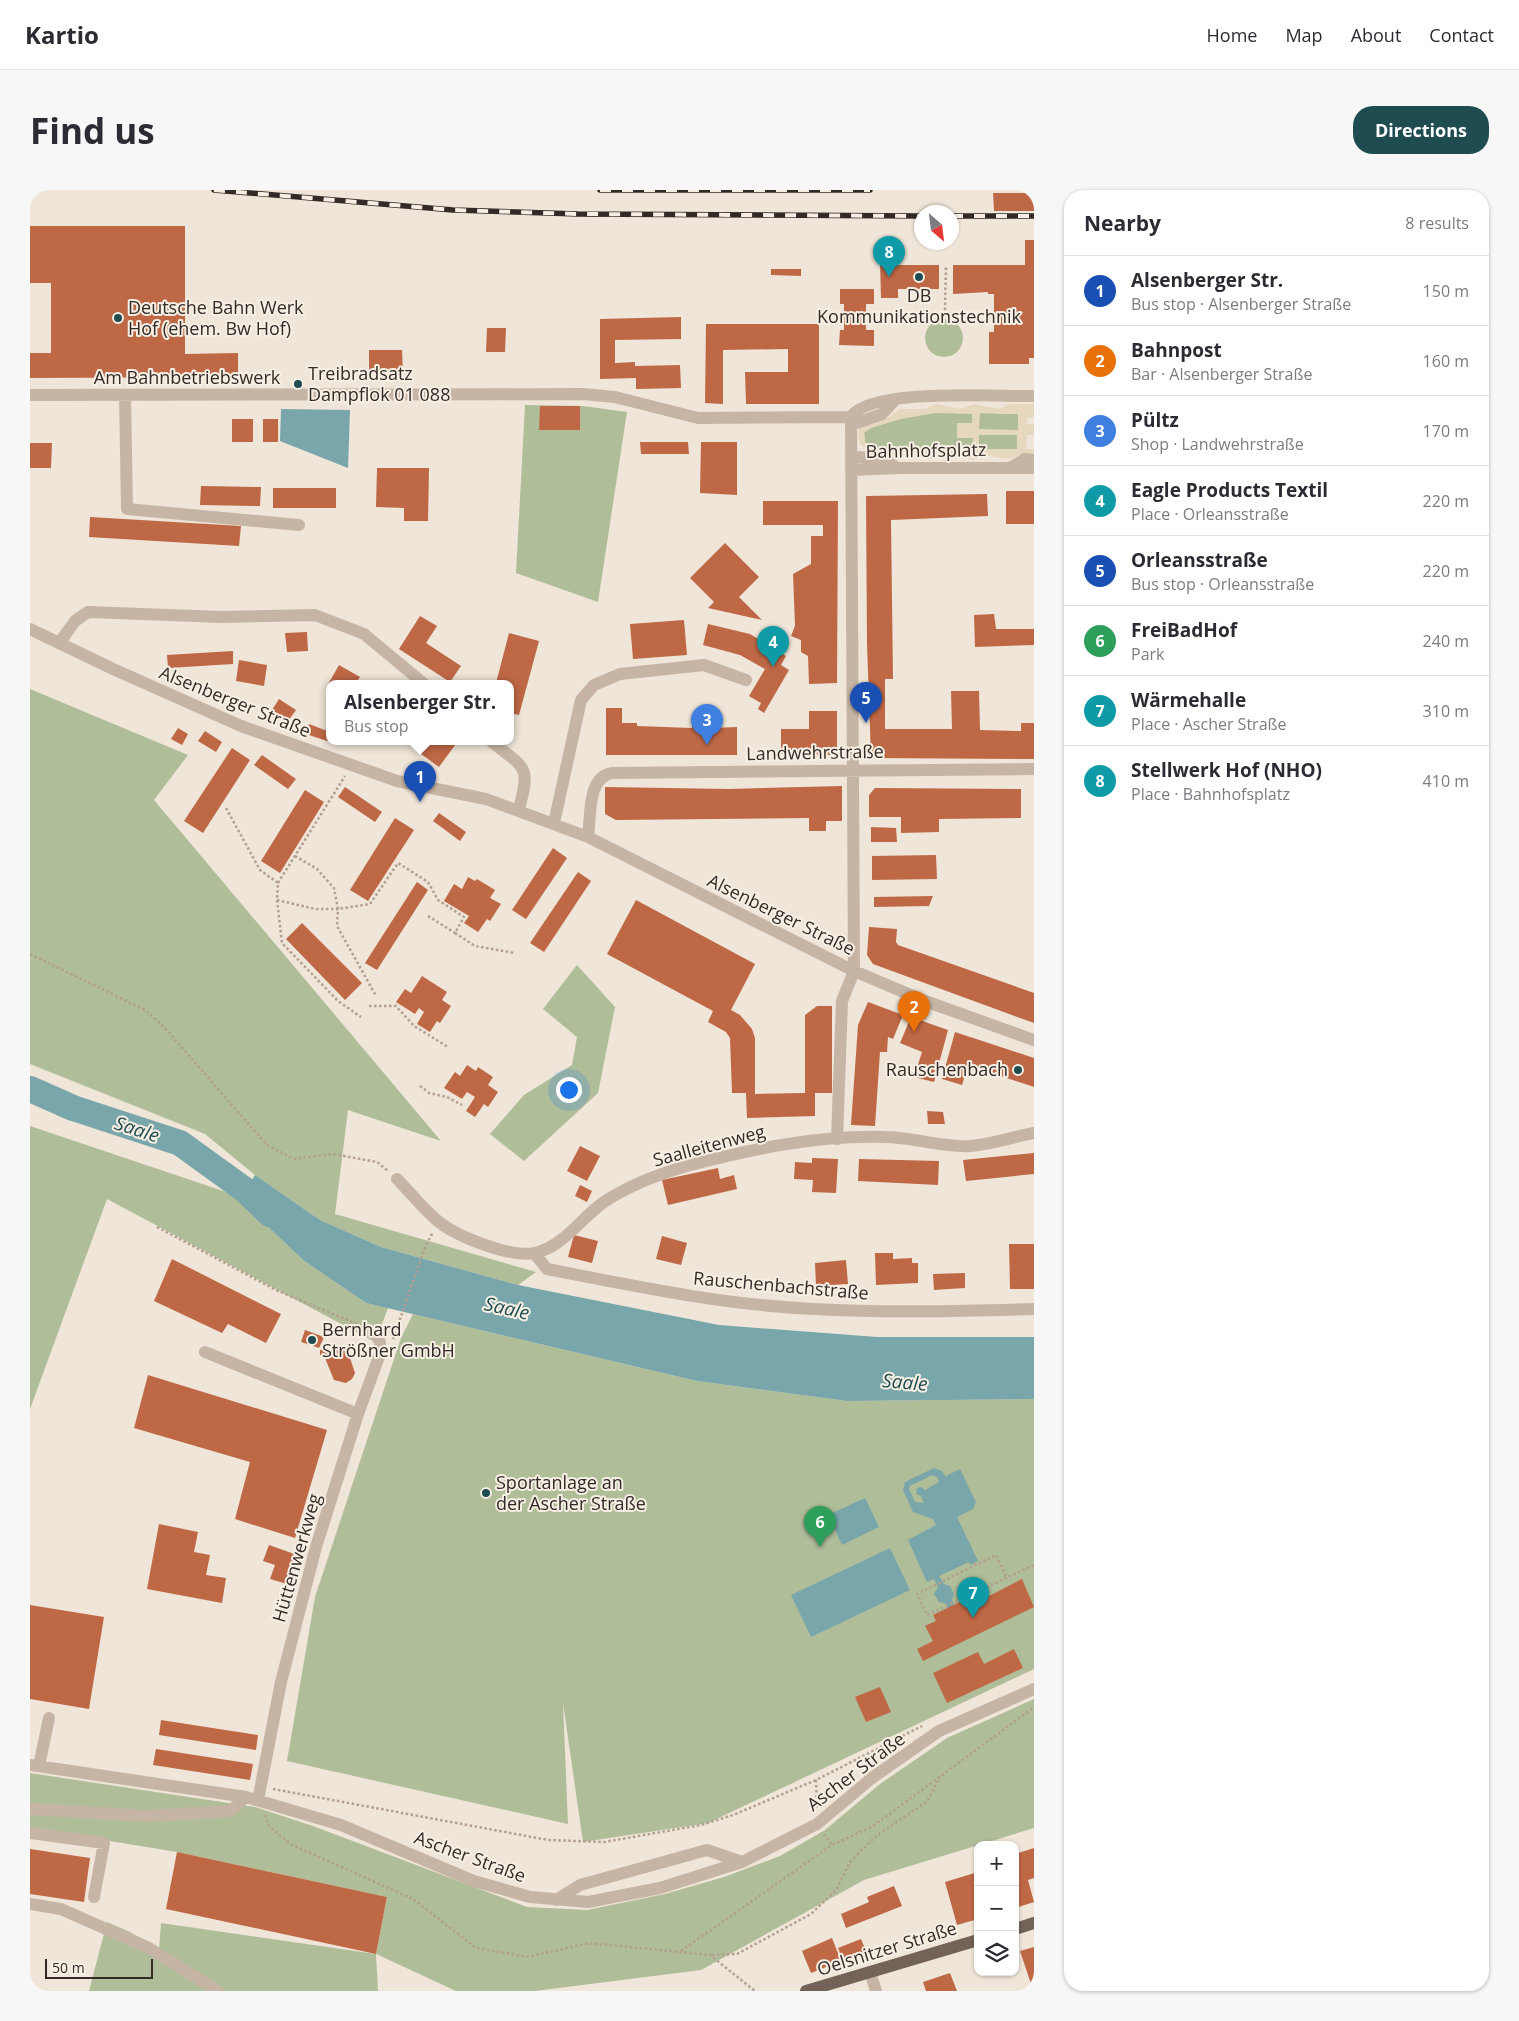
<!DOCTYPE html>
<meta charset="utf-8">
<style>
:root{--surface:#fff;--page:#f7f7f7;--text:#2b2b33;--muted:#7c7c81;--line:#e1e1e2;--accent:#1e4c51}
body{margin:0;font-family:"Open Sans",sans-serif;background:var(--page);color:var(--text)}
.controls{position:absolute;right:15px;bottom:15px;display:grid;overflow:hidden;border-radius:10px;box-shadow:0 1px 4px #0004}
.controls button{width:45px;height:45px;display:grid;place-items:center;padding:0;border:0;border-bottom:1px solid var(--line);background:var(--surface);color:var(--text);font:25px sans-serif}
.compass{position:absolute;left:884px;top:15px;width:45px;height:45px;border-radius:50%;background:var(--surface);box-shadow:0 1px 4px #0004;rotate:152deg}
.scale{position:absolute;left:15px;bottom:12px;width:108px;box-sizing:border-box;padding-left:5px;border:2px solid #322a26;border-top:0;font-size:14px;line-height:18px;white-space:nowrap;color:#322a26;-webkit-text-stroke:4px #f7efe4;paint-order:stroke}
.you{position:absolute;left:538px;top:899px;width:18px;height:18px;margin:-12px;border:4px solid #fff;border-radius:50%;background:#1a73e8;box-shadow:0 0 0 8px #1a73e833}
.badge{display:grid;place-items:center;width:32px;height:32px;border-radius:50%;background:var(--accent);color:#fff;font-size:16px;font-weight:700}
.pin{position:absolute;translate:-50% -41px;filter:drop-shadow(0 1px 2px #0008)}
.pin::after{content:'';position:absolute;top:26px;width:18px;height:15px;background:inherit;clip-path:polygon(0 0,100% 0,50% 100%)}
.popup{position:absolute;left:296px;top:490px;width:188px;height:65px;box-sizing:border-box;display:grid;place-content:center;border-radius:10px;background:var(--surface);filter:drop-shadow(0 1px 4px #0005);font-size:16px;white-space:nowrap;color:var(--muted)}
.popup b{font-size:19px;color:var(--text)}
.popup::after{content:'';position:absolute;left:50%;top:100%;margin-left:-10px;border:10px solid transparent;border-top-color:var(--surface)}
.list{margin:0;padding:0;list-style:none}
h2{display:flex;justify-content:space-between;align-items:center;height:65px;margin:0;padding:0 20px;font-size:21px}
h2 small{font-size:16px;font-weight:400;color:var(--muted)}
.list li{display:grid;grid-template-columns:32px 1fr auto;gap:15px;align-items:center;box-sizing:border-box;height:70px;padding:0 20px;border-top:1px solid var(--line)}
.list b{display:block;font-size:19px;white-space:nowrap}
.list p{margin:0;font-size:16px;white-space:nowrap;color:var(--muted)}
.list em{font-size:16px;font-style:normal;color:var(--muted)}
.icon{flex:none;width:28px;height:28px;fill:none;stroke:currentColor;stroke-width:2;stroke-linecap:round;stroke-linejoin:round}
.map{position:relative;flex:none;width:1004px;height:1801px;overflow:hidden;border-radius:20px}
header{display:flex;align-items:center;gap:30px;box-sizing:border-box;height:70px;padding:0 25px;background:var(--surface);border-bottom:1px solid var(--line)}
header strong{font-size:24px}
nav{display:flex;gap:28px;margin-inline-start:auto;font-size:18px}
.intro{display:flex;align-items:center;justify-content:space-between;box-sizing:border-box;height:120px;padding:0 30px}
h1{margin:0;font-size:35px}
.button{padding:12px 22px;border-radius:20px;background:var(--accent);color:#fff;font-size:18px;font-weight:700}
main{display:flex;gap:30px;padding:0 30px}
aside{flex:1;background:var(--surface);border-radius:20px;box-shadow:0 1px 4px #0004}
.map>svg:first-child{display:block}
</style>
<header>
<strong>Kartio</strong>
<nav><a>Home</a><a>Map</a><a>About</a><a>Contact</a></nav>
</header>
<div class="intro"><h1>Find us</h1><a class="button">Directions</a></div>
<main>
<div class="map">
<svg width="1004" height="1801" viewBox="0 0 1004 1801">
<rect width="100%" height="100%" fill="#efe5d8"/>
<path fill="#b0bd99" d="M895 148a19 19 0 1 1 38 0a19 19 0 1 1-38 0Z
M495,215L553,216L597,222L568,412L486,383Z
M905,223H943L942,233H927V248H943V259H852L842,257L835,252L834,243C848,229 885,226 905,223Z
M949,223L988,224V240H949Z
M949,245H988L987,259H949Z
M0,499L158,565L124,610L411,951L318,920L305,1024L506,1082L488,1095L351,1057L290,1030L225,985L175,944L0,874Z
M547,775L585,817L568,903L494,971L460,944L494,905L542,875L547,847L513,819Z
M0,936L205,1005L273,1070L336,1113L358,1118L345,1152L77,1009L0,1219Z
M383,1124L667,1191L817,1211L1004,1209V1479L678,1633L553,1652L533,1513L538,1634L257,1571L285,1407L371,1148Z
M1004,1509V1638L834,1690L671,1780L505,1801H426L346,1764L348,1801H59L77,1732L100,1742L129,1760L131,1733L346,1764L357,1707L147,1662L0,1638V1583L225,1617L283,1636L497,1717L557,1720L635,1704L694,1687L750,1666L795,1640L850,1594L917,1548Z"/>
<path fill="#e6d7bf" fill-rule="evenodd" d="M906,214L930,219L944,214L969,219L979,214H1004V227L997,228L996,234H1004V245H997L996,259H1004V267L990,265L979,269L955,265L943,270L916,264L904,269L878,263L866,268L845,265L831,255L828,245L829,238L833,234L859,227L870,219H895ZM905,223L942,224V233H927V248H943L942,259H852L842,257L835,252L834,243L841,238L871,229ZM950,223L988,224V240L949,239ZM949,245H987V259H949Z"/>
<path fill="#79a6aa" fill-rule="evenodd" d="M251,219L320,220L318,278L250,251Z
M225,985L290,1030L351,1057L488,1095L689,1135L847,1147H1004V1209L817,1211L667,1191L336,1113L273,1070L205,1005L215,1000Z
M904,1278L912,1281L917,1289L916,1286L930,1279L946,1312L943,1319L927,1327L948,1371L940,1375L939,1372L909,1386L914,1394L920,1396L924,1404L922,1410L927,1420L920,1423L915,1413L909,1412L904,1404L908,1397L904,1389L897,1392L878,1350L906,1335L903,1329L883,1322L873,1300L875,1292ZM902,1285L907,1287L909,1292L895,1300L891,1297L887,1298L886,1304L891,1306L894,1313L885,1312L879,1299L880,1296Z
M835,1308L849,1337L812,1355L798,1325Z
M860,1358L880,1400L781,1447L761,1405Z"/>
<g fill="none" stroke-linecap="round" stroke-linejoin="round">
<path stroke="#79a6aa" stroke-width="26" d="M0,899L43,918L150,953L215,1000L240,1024"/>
</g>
<path fill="#bf6846" d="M963,3H1004V21H964Z
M0,36H155V164L208,163V187L0,188V163H21V93H0Z
M995,50H1004V168H999V174H959V142H964V104H958V102L923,104V75H995Z
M850,72H868V75H909V99H868V108H851Z
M741,79H771V86L741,85Z
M810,99H844V114H836V140H844V156L809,155L810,140H814V114H810Z
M651,127V149L585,150V173L605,172V176L650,175L651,198L606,199V188L570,189V129Z
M676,134H789V214H716L715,182H758V159L693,160V214L675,213Z
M457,138H476L475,162H456Z
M339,160H372L373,183H339Z
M510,216H550V240H509Z
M202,229H223V252H202Z
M233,229H248V252H233Z
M610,252H658L659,264H611Z
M671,252H707V305L670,303Z
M0,253H22L21,278H0Z
M347,278H399L398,331H374V318L346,317Z
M171,296L231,297L230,316L170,315Z
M243,298H306V318H243Z
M976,301H1004V334H976Z
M957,304L958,326L861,330L863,489H855V539H922L921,501H949L950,540L991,541V533H1004V569L841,568L837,453L836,306Z
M733,311H808L807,493L779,494L778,466L771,462V450L761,446L765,436L763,384L781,374V346H793V335H733Z
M60,327L211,336L209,356L59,347Z
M695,353L729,387L709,407L732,430L678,418L684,412L660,388Z
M964,424L966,439H1004V455L945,457L944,425Z
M390,426L407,436L396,453L431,476L420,492L369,459Z
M654,430L657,465L603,469L600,434Z
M678,434L720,444L756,466L751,475L759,480L734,523L728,519L731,513L719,506L735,479L710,465L673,455Z
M277,442L278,461L257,462L255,443Z
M479,443L509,451L489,525L480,523V493H466Z
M203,461V474L138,478L137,465Z
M209,470L237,475L234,496L206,491Z
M309,475L330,487L326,493H300V498L297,496Z
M249,509L266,520L258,531L242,520Z
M576,518H592V533H607V536L662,538V533H682V538L707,537V565H576Z
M779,521H807V565L751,564V539H779Z
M279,534L300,542V552L276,544Z
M148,538L158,544L152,555L141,549Z
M175,541L192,552L186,562L168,551Z
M400,551H428L409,577L391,564Z
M202,558L220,570L173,643L154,631Z
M232,565L266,589L258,599L224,575Z
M812,596V631H796V641H779V628L586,630L575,624V597L699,599Z
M315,597L352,622L345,632L308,607Z
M845,598L991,599V628L909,629V642L871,643V627H839V605Z
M275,600L294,612L250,683L231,671Z
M409,623L436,642L430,651L403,631Z
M365,628L384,640L338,711L320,700Z
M841,637L866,638L867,652H841Z
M523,658L537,668L496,729L482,720Z
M906,665L907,689L842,690V666Z
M548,682L561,691L514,762L500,753Z
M438,687L445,691L447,689L465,700L460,708L471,714L460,731L457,729L448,742L434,733L439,726L414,711L424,694L432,699Z
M387,692L398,700L347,780L335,773Z
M903,706L899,716L844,717V707Z
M606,710L725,774L701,820L710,825L722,839L725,848V904L775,903V825L787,816H802V903H785V926L717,928L716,903H702L700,848L696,842L678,832L683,821L577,764Z
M272,733L332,793L315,810L256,749Z
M839,737L867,739L866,752L868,755L1004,803V833L843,774L837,765Z
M392,786L417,802L412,810L421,816L410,833L407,831L400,842L387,834L394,822L389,818L385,824L366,812L375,799L381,803Z
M838,812L873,825L863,849L858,847L857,862H850L845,936L821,935L828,835Z
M881,827L918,840L904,892L884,887L892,862L870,853Z
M925,842L1004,868V897L938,875L932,895L912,889Z
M437,875L446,881L448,877L463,887L458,895L468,902L458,917L454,914L445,927L436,921L445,907L437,902L432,909L414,898L425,882L430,886Z
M897,921L913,922L915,934H898Z
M550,956L570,966L557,991L537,981Z
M1004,963V984L936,991L933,970Z
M782,968L808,969L806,1003L782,1002L783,990L764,989L765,972L782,973Z
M829,969L909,971L908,995L828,991Z
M688,978L690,989L704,985L707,999L638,1015L632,990Z
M550,995L562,1001L557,1012L545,1006Z
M544,1045L568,1051L562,1073L538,1067Z
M632,1046L657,1053L651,1075L626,1069Z
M979,1054H1004V1099H980Z
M845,1063H863V1069L882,1068V1073H888V1093L846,1095Z
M142,1069L251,1124L236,1153L198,1134L192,1143L124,1111Z
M816,1070L818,1094L786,1096L785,1073Z
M935,1083V1098L904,1100L903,1084Z
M275,1140L294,1147L289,1158L271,1152Z
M304,1158L318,1162L325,1183L322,1189L316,1193L304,1190L295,1168L290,1165V1160L295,1159L298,1163Z
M118,1185L297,1240L265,1348L205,1329L220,1272L104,1238Z
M129,1334L168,1342L164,1362L180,1365L176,1385L196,1388L192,1413L117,1399Z
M239,1355L267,1365L257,1394L240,1389L245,1375L233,1371Z
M992,1389L1004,1417L893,1471L887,1459L903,1451L895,1436L906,1431L903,1425L936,1409L940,1416Z
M0,1415L74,1427L59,1519L0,1509Z
M984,1459L993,1478L917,1513L903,1483L948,1462L954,1474Z
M850,1497L861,1522L836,1532L825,1507Z
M131,1530L228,1545L226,1560L129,1545Z
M126,1559L223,1574L220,1590L123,1575Z
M1004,1658V1688L998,1690L1004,1712L985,1718V1664Z
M0,1659L60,1668L54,1712L0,1704Z
M147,1662L357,1707L346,1764L136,1719Z
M948,1682V1729L927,1735L915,1692Z
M864,1696L872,1716L816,1738L811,1724L839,1712L837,1707Z
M802,1748L811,1771L781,1783L772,1761Z
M831,1749L836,1761L813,1770L808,1758Z
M1004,1757V1793L1001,1794L990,1761Z
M920,1783L927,1801H896L893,1792Z"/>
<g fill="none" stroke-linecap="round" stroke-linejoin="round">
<path stroke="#b29f8f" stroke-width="2.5" stroke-dasharray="2.5 2.5" stroke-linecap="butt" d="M915,120L916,75
M196,618L230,680L248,693L247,710L252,753L308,811L331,827
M265,666L287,679L304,698L308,719L340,714L368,673L398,692L408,710L434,727L425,743L445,756L485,763
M248,693L315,586
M247,710L285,719H308L307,736L346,806
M398,726L425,743
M0,764L115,820L135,838L237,955L264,969L303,964L347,972L358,981
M339,816H366L384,836L418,857
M390,896L399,903L417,907L432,915
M127,1037L248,1101L332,1136
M363,1149L396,1055L403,1042
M976,1386L966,1365L887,1404L897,1425L1004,1375
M940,1404L945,1413
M786,1590L787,1618
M243,1599L518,1650L574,1652L671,1635L703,1625L786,1590L892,1536
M235,1625L239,1636L262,1655L383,1709L446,1758L498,1767L558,1753L680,1765L725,1801
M794,1644L802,1655
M651,1761L802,1655L843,1636L1004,1517
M682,1765L707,1764L781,1724L806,1700L820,1672L847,1645L897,1612L910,1587"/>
<path stroke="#c6b5a5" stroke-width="12" d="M0,205L553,204L585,207L668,228L821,227
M95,205L97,319L269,335
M821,235L852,224L865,210
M821,267C833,268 855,266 864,276
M980,278L995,269L1004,270
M821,280L870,278H1004
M0,439L83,479L211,536L367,591L456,609L558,647L824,781L895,811L1004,850
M30,452L45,431L58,422L192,427L285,425L334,444L393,493
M461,551C495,579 501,574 489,619
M524,633L551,510L564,495L590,484L674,475L716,490
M558,647C561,626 557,587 582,583L1004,579
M807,949L812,811L824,781L821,227C839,197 969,207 1004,206
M367,989C381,1003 394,1020 409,1032C428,1047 481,1068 505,1063C533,1057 551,1028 574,1012C598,996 629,984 657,976C721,959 788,945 855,947C883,947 913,958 941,956C962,954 983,947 1004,943
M504,1063L517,1079C605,1096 693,1115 784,1119C857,1123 930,1121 1004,1119
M175,1162L328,1224
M0,1575L216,1607L311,1635L444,1691L500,1707L558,1712L630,1698L712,1672L787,1634L842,1588L909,1541L1004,1499
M9,1576L19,1528
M228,1610L251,1492L286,1357L328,1224L350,1164V1152L343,1140
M0,1619L118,1626L200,1621L216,1607
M0,1643L74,1653L64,1707
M526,1710L550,1695L677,1660L712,1672
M0,1714L31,1719L119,1758L188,1801
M840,1782L846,1801"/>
<path stroke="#736257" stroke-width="12" d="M985,1739L1004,1733
M776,1801L948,1750"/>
<defs>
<path id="rail" d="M184,0L423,20L548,24L892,26
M570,0H840
M922,26H1004"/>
</defs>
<use href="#rail" stroke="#322a26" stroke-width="5.5"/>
<use href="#rail" stroke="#f7efe4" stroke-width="4" stroke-dasharray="11" stroke-linecap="butt"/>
</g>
<g fill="#1e4c51" stroke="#f7efe4" stroke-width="2">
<circle cx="889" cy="87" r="5"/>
<circle cx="88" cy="128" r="5"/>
<circle cx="268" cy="194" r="5"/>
<circle cx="988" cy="880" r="5"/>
<circle cx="282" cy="1150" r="5"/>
<circle cx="456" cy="1303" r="5"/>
</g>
<g text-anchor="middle" stroke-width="4" stroke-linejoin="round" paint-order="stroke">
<g font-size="18" fill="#322a26" stroke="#f7efe4" text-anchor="start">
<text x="889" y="112" text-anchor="middle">DB<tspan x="889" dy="21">Kommunikationstechnik</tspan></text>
<text x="98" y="124">Deutsche Bahn Werk<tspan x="98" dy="21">Hof (ehem. Bw Hof)</tspan></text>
<text x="278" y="190">Treibradsatz<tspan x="278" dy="21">Dampflok 01 088</tspan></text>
<text x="978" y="886" text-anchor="end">Rauschenbach</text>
<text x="292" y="1146">Bernhard<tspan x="292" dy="21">Strößner GmbH</tspan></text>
<text x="466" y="1299">Sportanlage an<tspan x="466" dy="21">der Ascher Straße</tspan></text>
</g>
<g font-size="18" fill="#322a26" stroke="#f7efe4">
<text x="157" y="194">Am Bahnbetriebswerk</text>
<text transform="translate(896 261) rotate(-1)" y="6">Bahnhofsplatz</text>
<text transform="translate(205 512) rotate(22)" y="6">Alsenberger Straße</text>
<text transform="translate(785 563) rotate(-1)" y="6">Landwehrstraße</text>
<text transform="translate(751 725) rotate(26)" y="6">Alsenberger Straße</text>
<text transform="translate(679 956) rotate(-15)" y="6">Saalleitenweg</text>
<text transform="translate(751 1096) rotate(5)" y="6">Rauschenbachstraße</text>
<text transform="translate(267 1368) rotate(-74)" y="6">Hüttenwerkweg</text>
<text transform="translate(826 1582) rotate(-37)" y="6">Ascher Straße</text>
<text transform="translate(440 1667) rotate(20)" y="6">Ascher Straße</text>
<text transform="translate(857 1759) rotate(-17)" y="6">Oelsnitzer Straße</text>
</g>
<g font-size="19" font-style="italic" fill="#1e4c51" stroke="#f7efe4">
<text transform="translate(107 939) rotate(18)" y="7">Saale</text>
<text transform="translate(477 1118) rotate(13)" y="7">Saale</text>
<text transform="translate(875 1192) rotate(5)" y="7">Saale</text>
</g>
</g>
</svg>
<div class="controls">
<button>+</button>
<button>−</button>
<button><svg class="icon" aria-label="layers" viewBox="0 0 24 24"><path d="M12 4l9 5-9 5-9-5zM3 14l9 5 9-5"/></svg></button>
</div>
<svg class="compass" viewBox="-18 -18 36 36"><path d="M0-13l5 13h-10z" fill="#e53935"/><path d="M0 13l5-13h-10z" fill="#7c7c81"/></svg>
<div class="scale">50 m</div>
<div class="you"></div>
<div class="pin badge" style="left:390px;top:612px;background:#1a4fb4">1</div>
<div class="popup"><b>Alsenberger Str.</b>Bus stop</div>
<div class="pin badge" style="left:884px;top:842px;background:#e8710a">2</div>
<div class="pin badge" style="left:677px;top:555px;background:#3f7fe0">3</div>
<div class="pin badge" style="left:743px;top:477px;background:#0f9aa8">4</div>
<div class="pin badge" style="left:836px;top:533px;background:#1a4fb4">5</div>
<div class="pin badge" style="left:790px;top:1357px;background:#2e9e5b">6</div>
<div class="pin badge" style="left:943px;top:1428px;background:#0f9aa8">7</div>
<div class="pin badge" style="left:859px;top:87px;background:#0f9aa8">8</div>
</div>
<aside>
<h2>Nearby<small>8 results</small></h2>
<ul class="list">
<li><span class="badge" style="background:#1a4fb4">1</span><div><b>Alsenberger Str.</b><p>Bus stop · Alsenberger Straße</p></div><em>150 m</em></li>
<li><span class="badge" style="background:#e8710a">2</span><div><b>Bahnpost</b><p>Bar · Alsenberger Straße</p></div><em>160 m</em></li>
<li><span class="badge" style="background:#3f7fe0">3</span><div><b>Pültz</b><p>Shop · Landwehrstraße</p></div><em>170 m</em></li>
<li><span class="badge" style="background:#0f9aa8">4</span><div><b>Eagle Products Textil</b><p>Place · Orleansstraße</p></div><em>220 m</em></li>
<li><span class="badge" style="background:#1a4fb4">5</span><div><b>Orleansstraße</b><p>Bus stop · Orleansstraße</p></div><em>220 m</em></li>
<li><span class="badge" style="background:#2e9e5b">6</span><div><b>FreiBadHof</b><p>Park</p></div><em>240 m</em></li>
<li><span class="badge" style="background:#0f9aa8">7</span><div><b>Wärmehalle</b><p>Place · Ascher Straße</p></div><em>310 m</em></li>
<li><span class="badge" style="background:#0f9aa8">8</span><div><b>Stellwerk Hof (NHO)</b><p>Place · Bahnhofsplatz</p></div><em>410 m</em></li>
</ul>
</aside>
</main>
